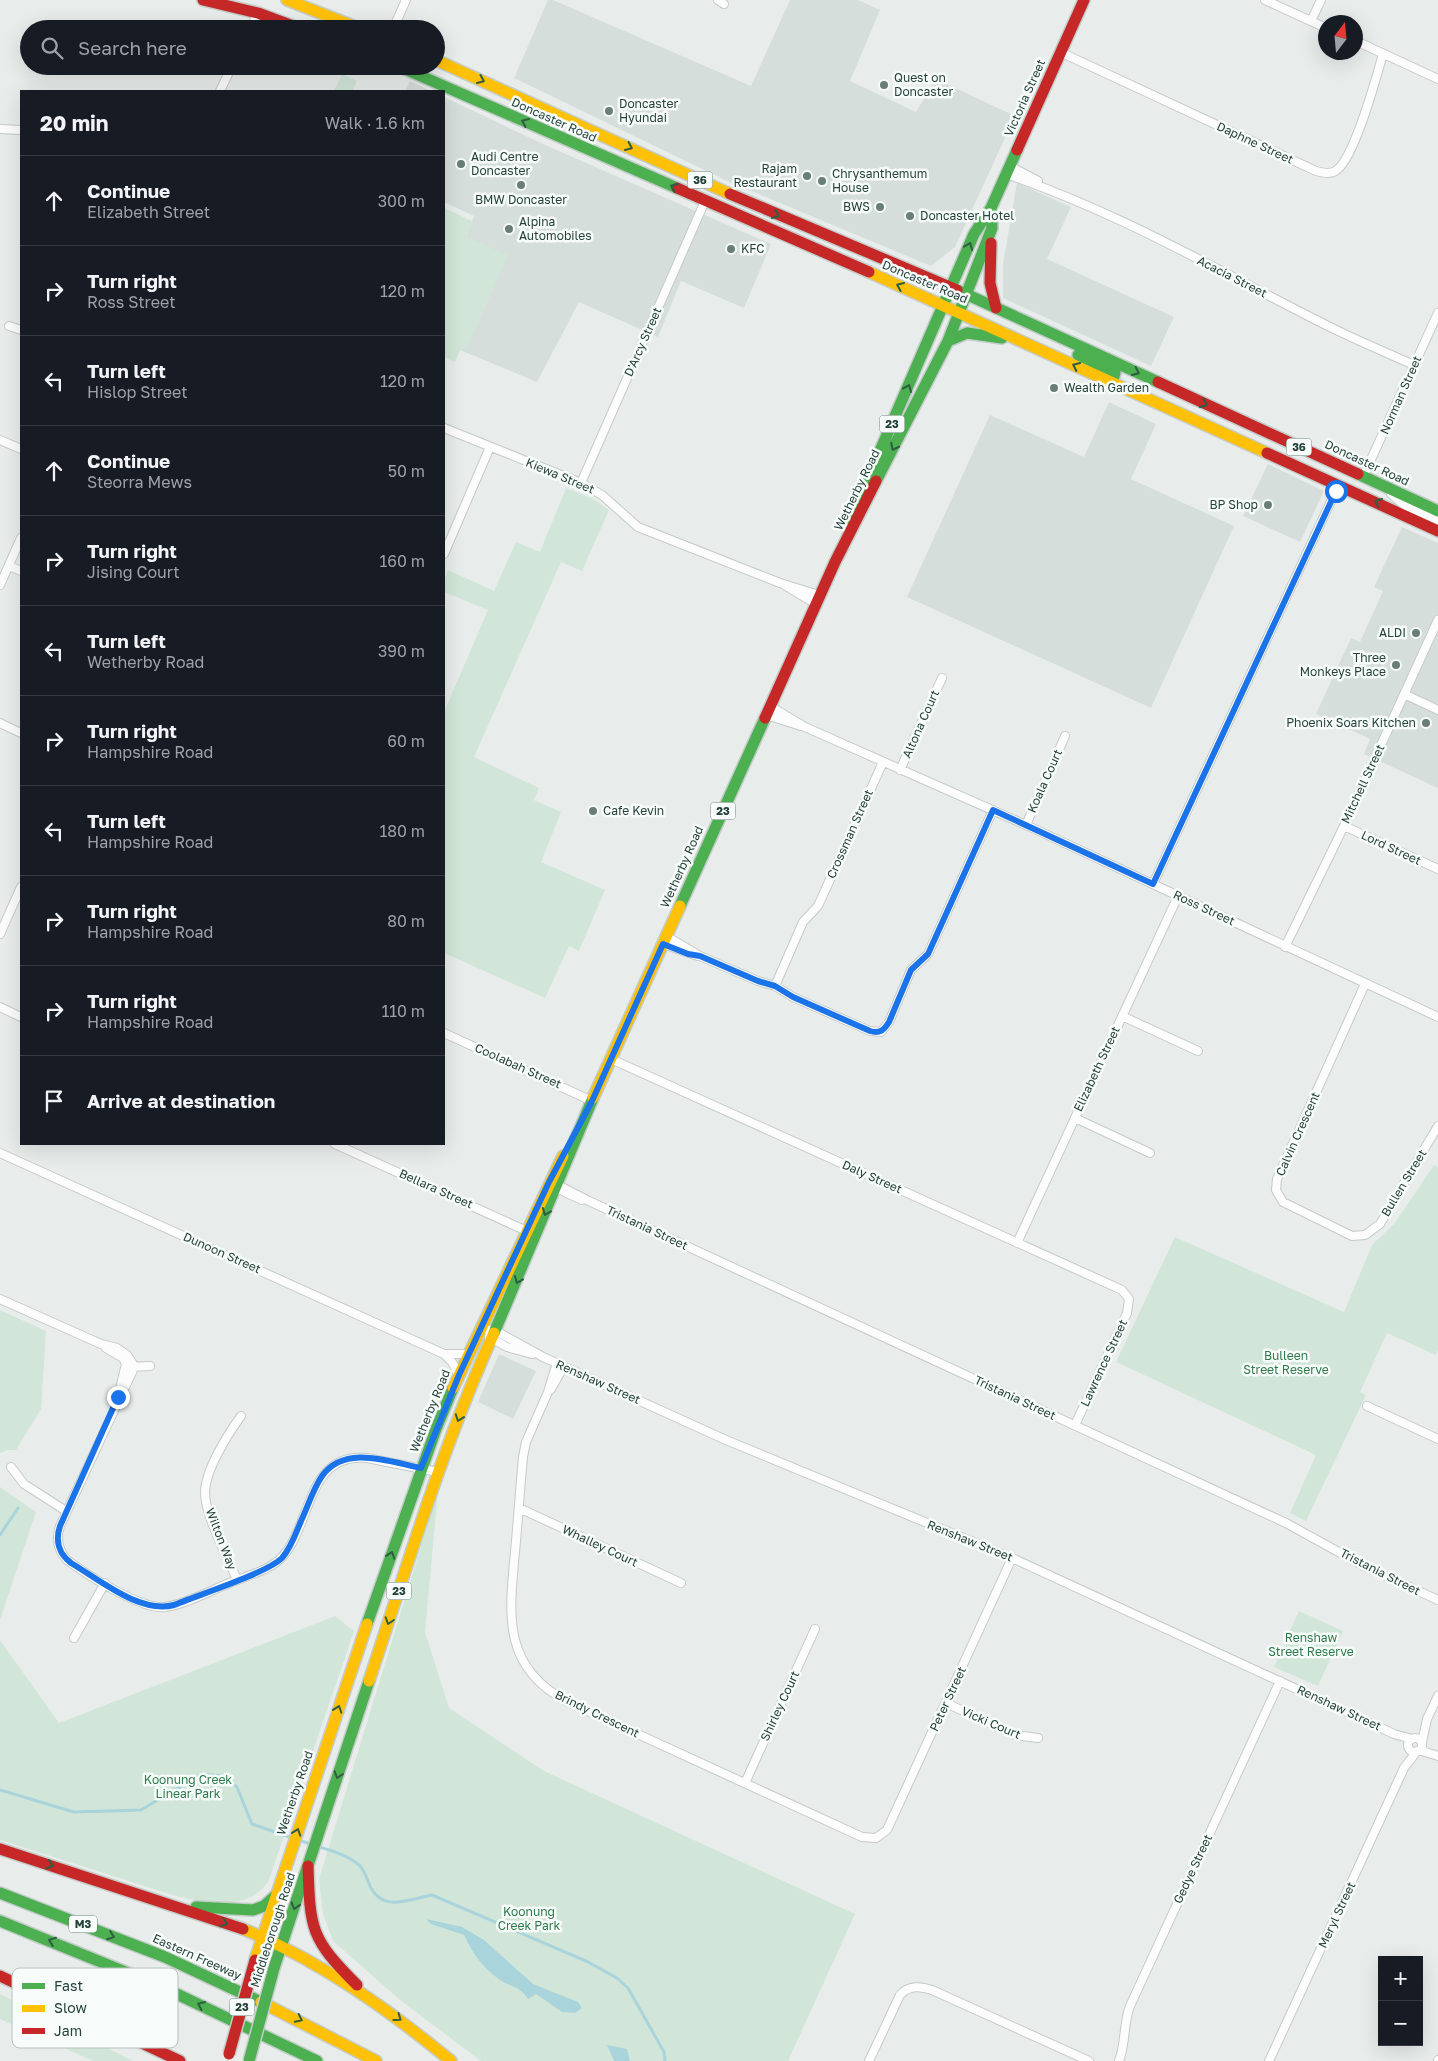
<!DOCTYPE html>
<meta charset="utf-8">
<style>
:root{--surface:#171b24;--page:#20242c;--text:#f1f3f6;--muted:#9ea1a6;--line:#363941}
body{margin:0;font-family:"Golos Text",sans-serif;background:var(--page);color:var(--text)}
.controls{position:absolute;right:15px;bottom:15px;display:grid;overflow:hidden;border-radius:0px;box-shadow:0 5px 20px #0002}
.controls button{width:45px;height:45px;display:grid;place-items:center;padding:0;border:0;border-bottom:1px solid var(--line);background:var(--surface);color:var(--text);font:25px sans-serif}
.compass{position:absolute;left:1318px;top:15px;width:45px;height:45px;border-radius:50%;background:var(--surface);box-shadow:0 5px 20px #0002;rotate:16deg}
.stop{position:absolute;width:15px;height:15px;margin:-11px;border:4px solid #1a73e8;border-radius:50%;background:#fff}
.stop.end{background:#1a73e8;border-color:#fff;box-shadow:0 1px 5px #0008}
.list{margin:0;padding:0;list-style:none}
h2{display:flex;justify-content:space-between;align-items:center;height:65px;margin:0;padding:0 20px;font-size:21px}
h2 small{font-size:16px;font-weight:400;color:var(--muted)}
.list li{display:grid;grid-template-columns:32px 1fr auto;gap:15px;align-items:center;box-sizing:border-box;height:90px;padding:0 20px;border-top:1px solid var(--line)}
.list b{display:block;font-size:19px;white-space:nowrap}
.list p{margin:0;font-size:16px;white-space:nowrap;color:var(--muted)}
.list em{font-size:16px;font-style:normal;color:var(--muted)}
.icon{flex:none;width:28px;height:28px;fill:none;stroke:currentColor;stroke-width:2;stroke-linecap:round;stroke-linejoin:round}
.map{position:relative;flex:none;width:1438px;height:2061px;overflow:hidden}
.search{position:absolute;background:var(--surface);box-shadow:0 5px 20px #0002;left:20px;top:20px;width:425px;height:55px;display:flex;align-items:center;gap:12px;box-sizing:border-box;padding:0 18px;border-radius:28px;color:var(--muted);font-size:19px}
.panel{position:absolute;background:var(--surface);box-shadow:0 5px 20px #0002;left:20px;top:90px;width:425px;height:1055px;border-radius:0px}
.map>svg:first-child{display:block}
</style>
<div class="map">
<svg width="1438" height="2061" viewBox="0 0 1438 2061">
<rect width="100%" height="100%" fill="#e8edeb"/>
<path fill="#d6dedb" d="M548,0H553L751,86L790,0H858L880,10L850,81L916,112L936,79L1015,116L955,247L931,266L725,180L514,78Z
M410,81L431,91H405Z
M444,97L543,144L771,244L744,308L681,281L658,337L579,302L537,382L460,350L466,237L474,216L444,202Z
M1017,183L1071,207L1047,259L1174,317L1151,366L1003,298V264Z
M1109,402L1156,424L1131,479L1234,526L1151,708L907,597L990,415L1084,457Z
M1268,464L1324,491L1300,542L1243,516Z
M1402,527L1438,543V788L1364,754L1370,739L1316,714L1351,638L1360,642L1383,591L1374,587Z
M499,1354L536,1371L513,1419L478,1402Z"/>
<path fill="#d1e6d8" d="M342,74L357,81L352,91H334Z
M444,208L472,221L466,237L508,255L468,346L460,350L455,362L444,357Z
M566,488L593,499L609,510L582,571L561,562L474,757L539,788L534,800L561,812L541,862L605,890L579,951L569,946L545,998L444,953V712L488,610L444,592V580L448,570L494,591L516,542L540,552Z
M1434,1165L1438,1167V1349L1436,1355L1387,1333L1360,1392L1366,1395L1306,1521L1290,1513L1316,1455L1116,1362L1175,1237L1344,1312L1372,1245L1394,1224Z
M0,1310L46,1331L41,1409L16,1450H7L0,1453Z
M0,1487L36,1512L0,1620Z
M438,1491L425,1632L449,1708L544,1771L855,1914L788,2061H481L400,2000L333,1941L323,1914L319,1879Z
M1299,1611L1343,1631L1318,1686L1274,1667Z
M335,1616L354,1631L269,1880C250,1912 207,1903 176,1896L0,1840V1640L59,1723Z
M0,1994L133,2061H93L0,2019Z"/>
<path fill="#a9d4db" d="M426,1919L462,1927L484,1940L533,1984L578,2002L582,2008L575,2013L562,2012L536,1994L528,1999C518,1985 512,1988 500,1980C482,1967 473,1954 464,1935L431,1924Z
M607,2045L627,2049L630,2061H614Z"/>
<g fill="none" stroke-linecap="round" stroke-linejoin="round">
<path stroke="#a9d4db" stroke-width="3" d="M0,1535L18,1508
M0,1790L74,1812L141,1810L201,1774L222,1776L237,1787L252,1824L292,1838
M298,1840L311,1844
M317,1846C332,1851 347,1855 359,1865C365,1870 367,1880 370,1886C383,1913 410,1899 432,1895L586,1961L617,1978L628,1988L664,2052L665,2061"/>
<defs>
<path id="street" d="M718,0L724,4
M1265,0L1326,28
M1311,21L1321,0
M250,29L258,13
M393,29L406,0
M1356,41L1438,79
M1060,52L1316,171C1324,173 1332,175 1338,169C1356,153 1376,78 1383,54
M220,91L232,66
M0,129L21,130
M1010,166L1038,181
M1006,174C1119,212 1222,273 1328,326C1356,340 1385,352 1414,365
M9,326L21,330
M444,428L581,483L602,495L638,527L780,583L819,595
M0,440L21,449
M1363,477L1438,313
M581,483L705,201
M1391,494L1404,505L1438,520
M444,554L490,447
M9,566L21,571
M0,585L21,538
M786,586L816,604
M1404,694L1438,710
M770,706L805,727L1026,825L1438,1017
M766,715L801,726
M0,723L21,733
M900,770L942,678
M1026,825L1065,736
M1344,826L1438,869
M1153,884L1339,484
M0,934L21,887
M666,936L700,956L758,981L775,986L793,997L870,1031L881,1032L889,1022L911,970L928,954L993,810
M663,944L698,956
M1285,947L1344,826L1438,620
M1365,984L1277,1179L1276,1190L1283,1202L1352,1236L1365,1235L1380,1224L1438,1126
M775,986L803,922L818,906L883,762
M0,1007L21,1017
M1122,1016L1198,1051
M444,1033L592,1101
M611,1059L1122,1290L1129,1299L1127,1313L1075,1425
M1075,1118L1150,1153
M335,1144L531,1233
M0,1153L444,1354H469
M554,1183L589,1201L1286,1523L1366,1567L1438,1600
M554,1187L582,1200
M1017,1243L1178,896
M0,1299L101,1344L117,1348L127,1355L133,1364V1370L60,1526C56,1538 58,1550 67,1560C86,1574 141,1610 165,1607C187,1604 211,1590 232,1582C249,1575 271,1570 283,1556C312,1523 307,1452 367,1458L438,1472
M481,1329L496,1331L543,1357L726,1440L1012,1558L1394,1734L1412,1739
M489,1337L507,1347L532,1354
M106,1348L123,1358L126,1364L119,1393
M444,1354L452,1362L459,1375
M557,1363L548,1392L526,1442L523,1457C520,1489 518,1520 515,1552C509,1615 502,1668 568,1702L862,1837L876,1838L887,1830L1012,1558
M129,1367L150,1366
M551,1389L564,1366
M1367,1406L1438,1439
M11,1467L24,1484L66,1511
M519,1508L681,1583
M237,1580C228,1558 205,1515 205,1493C205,1470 228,1434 241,1416
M74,1638L105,1583
M946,1703L1015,1735L1038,1738
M1408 1745a7 7 0 1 1 14 0a7 7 0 1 1-14 0Z
M1422,1742L1427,1719L1438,1696
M1419,1750L1438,1756
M745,1783L815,1629
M869,2061L900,1995C909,1985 920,1986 932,1990L1089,2061
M1119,2061C1126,2043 1123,2024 1130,2006L1280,1681
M1269,2061L1404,1768L1417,1751
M1438,2061V2060"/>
<path id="fast" d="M398,66L677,188
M957,290L1158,382
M948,341L967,333L1002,338
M1078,355L1115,373L1112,383
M1358,474L1438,511
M876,481L948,341L992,228L991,208
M850,520L974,234L991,208L1017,150
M680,906L765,718
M494,1333L593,1098
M367,1624L436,1429L453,1388
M0,1893L165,1957L261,2002
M196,1907L253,1910L264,1906L275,1896
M0,1921L160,1986L317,2061
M274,1968L369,1681"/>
<path id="slow" d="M287,0L361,29
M436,60L730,194
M869,272L1267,453
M593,1098L680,906
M453,1388L563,1156
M369,1681C408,1564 443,1445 494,1333
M243,1929C319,1960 388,2009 451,2061
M255,1960L367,1624
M261,2002L376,2061"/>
<path id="jam" d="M203,0L258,13L301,29
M1017,150L1084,0
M677,188L869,272
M730,194L957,290
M991,243L990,283L996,308
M1158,382L1358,474
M1267,453L1438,531
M765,718L835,562L876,481
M0,1849L243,1929
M308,1866C310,1930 311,1939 357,1985
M0,1976L180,2061"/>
</defs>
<use href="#street" stroke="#c5cac8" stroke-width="10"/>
<use href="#fast" stroke="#c3ccc9" stroke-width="14"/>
<use href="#slow" stroke="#c3ccc9" stroke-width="14"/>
<use href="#jam" stroke="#c3ccc9" stroke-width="14"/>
<use href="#street" stroke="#fcfcfc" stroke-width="8"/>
<use href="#fast" stroke="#4caf50" stroke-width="11"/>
<use href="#slow" stroke="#ffc107" stroke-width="11"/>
<use href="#jam" stroke="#c62828" stroke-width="11"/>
<defs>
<path id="fast-bridge" d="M249,2061L274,1968"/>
<path id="jam-bridge" d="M229,2054L255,1960"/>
</defs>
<use href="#fast-bridge" stroke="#c3ccc9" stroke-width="14" stroke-linecap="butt"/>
<use href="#jam-bridge" stroke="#c3ccc9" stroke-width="14" stroke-linecap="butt"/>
<use href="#fast-bridge" stroke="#4caf50" stroke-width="11"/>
<use href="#jam-bridge" stroke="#c62828" stroke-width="11"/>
</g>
<defs><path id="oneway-chevron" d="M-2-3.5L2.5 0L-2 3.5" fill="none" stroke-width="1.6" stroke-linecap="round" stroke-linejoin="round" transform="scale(1.25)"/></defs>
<g stroke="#2e5d40">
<use href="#oneway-chevron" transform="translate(481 80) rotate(24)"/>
<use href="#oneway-chevron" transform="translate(525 122) rotate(-156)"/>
<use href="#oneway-chevron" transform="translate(629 147) rotate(25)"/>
<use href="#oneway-chevron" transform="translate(674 187) rotate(-156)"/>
<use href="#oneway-chevron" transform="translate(776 215) rotate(25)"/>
<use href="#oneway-chevron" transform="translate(969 246) rotate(-68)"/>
<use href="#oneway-chevron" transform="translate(900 286) rotate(-157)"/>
<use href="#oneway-chevron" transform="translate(1076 366) rotate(-155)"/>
<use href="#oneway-chevron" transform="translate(1136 372) rotate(25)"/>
<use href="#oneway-chevron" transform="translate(908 388) rotate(-66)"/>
<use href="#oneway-chevron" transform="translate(1204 404) rotate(25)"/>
<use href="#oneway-chevron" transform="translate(894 447) rotate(117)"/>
<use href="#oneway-chevron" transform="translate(1378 502) rotate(-155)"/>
<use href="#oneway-chevron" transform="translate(546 1212) rotate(113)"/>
<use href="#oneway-chevron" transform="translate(518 1280) rotate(113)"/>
<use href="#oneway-chevron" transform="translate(459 1418) rotate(110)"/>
<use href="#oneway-chevron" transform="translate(391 1555) rotate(-71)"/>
<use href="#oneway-chevron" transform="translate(389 1621) rotate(108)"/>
<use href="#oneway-chevron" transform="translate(338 1709) rotate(-71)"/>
<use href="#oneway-chevron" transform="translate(338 1775) rotate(108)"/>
<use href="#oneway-chevron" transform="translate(297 1832) rotate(-71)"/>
<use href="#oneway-chevron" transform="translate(50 1865) rotate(18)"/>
<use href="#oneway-chevron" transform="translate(295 1906) rotate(107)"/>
<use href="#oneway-chevron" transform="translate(224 1923) rotate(19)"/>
<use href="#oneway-chevron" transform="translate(111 1936) rotate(21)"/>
<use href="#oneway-chevron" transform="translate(52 1941) rotate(-159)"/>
<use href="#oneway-chevron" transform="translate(201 2005) rotate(-156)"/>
<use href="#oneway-chevron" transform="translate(398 2018) rotate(36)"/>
<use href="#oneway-chevron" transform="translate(299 2019) rotate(26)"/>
</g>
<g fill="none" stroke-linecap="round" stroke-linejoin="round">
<path stroke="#1a73e8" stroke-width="6" d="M118,1397L60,1526C55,1541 59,1554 71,1563C100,1580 140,1614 174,1605C198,1595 267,1573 282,1558C291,1548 296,1533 301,1521C308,1506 313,1489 322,1476C345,1444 390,1462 421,1468L459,1375L549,1182L592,1101L663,944L688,954L700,956L758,981L775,986L793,997L870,1031C880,1034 884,1030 889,1022L911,970L928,954L993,810L1153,884L1336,491"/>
</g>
<g fill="#697e78" stroke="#f7fbf9" stroke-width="2">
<circle cx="884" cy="85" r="5"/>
<circle cx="609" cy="111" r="5"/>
<circle cx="461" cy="164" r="5"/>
<circle cx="807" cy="176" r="5"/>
<circle cx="822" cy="181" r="5"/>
<circle cx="521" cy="185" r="5"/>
<circle cx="880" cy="207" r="5"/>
<circle cx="910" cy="216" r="5"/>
<circle cx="509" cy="229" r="5"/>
<circle cx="731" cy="249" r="5"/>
<circle cx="1054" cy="388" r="5"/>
<circle cx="1268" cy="505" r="5"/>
<circle cx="1416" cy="633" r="5"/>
<circle cx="1396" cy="665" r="5"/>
<circle cx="1426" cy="723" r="5"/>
<circle cx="593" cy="811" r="5"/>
</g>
<g text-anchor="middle" stroke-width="5" stroke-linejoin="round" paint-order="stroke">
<g fill="#f7fbf9" stroke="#637a73" stroke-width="1">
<rect x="687.5" y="171.5" width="25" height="17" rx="4"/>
<rect x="879.5" y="415.5" width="25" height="17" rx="4"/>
<rect x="1286.5" y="438.5" width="25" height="17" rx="4"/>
<rect x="710.5" y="802.5" width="25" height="17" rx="4"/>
<rect x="386.5" y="1582.5" width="25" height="17" rx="4"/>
<rect x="69" y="1915.5" width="28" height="17" rx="4"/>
<rect x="229.5" y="1998.5" width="25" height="17" rx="4"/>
</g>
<g font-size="11" font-weight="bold" fill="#24423a">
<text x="700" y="184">36</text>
<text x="892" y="428">23</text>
<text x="1299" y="451">36</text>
<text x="723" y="815">23</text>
<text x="399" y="1595">23</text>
<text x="83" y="1928">M3</text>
<text x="242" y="2011">23</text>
</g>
<g font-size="12" fill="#24423a" stroke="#f7fbf9" text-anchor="start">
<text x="894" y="82">Quest on<tspan x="894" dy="14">Doncaster</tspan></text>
<text x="619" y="108">Doncaster<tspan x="619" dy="14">Hyundai</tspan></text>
<text x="471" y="161">Audi Centre<tspan x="471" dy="14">Doncaster</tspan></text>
<text x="797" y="173" text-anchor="end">Rajam<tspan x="797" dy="14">Restaurant</tspan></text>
<text x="832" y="178">Chrysanthemum<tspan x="832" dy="14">House</tspan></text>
<text x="521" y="204" text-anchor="middle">BMW Doncaster</text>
<text x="870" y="211" text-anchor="end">BWS</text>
<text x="920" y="220">Doncaster Hotel</text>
<text x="519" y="226">Alpina<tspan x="519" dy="14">Automobiles</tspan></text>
<text x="741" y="253">KFC</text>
<text x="1064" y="392">Wealth Garden</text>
<text x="1258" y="509" text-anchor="end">BP Shop</text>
<text x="1406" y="637" text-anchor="end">ALDI</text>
<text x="1386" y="662" text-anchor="end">Three<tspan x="1386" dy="14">Monkeys Place</tspan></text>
<text x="1416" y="727" text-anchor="end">Phoenix Soars Kitchen</text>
<text x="603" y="815">Cafe Kevin</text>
</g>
<g font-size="12" fill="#24423a" stroke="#f7fbf9">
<text transform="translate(1025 98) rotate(-66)" y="4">Victoria Street</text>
<text transform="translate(554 120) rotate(24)" y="4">Doncaster Road</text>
<text transform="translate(1255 143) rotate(25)" y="4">Daphne Street</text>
<text transform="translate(1232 277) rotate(27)" y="4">Acacia Street</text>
<text transform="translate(925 282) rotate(23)" y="4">Doncaster Road</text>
<text transform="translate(643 342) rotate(-66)" y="4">D'Arcy Street</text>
<text transform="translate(1401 395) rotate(-66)" y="4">Norman Street</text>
<text transform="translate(1367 463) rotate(25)" y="4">Doncaster Road</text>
<text transform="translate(560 476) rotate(23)" y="4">Kiewa Street</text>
<text transform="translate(857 490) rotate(-64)" y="4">Wetherby Road</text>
<text transform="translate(921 724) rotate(-66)" y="4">Altona Court</text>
<text transform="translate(1045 781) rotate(-66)" y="4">Koala Court</text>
<text transform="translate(1363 784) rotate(-65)" y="4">Mitchell Street</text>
<text transform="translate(850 834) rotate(-66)" y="4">Crossman Street</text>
<text transform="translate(1391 848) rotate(25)" y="4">Lord Street</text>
<text transform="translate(682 867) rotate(-66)" y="4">Wetherby Road</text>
<text transform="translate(1204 908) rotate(25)" y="4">Ross Street</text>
<text transform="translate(518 1066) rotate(24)" y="4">Coolabah Street</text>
<text transform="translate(1097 1069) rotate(-65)" y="4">Elizabeth Street</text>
<text transform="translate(1298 1134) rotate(-66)" y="4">Calvin Crescent</text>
<text transform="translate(872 1177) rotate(24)" y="4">Daly Street</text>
<text transform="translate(1404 1183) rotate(-59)" y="4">Bullen Street</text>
<text transform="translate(436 1189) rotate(24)" y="4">Bellara Street</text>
<text transform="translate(647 1228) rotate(25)" y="4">Tristania Street</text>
<text transform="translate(222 1253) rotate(24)" y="4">Dunoon Street</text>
<text transform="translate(1104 1363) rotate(-65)" y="4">Lawrence Street</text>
<text transform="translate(598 1382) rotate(24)" y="4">Renshaw Street</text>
<text transform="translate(1015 1398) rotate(25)" y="4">Tristania Street</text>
<text transform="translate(430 1411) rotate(-68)" y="4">Wetherby Road</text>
<text transform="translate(221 1539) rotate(69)" y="4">Wilton Way</text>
<text transform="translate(970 1541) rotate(22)" y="4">Renshaw Street</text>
<text transform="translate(600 1546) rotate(25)" y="4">Whalley Court</text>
<text transform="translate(1380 1572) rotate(27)" y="4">Tristania Street</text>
<text transform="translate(948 1699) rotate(-65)" y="4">Peter Street</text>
<text transform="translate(780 1706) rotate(-65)" y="4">Shirley Court</text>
<text transform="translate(1339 1708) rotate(25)" y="4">Renshaw Street</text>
<text transform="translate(597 1714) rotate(26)" y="4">Brindy Crescent</text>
<text transform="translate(991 1723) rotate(23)" y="4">Vicki Court</text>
<text transform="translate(295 1793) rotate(-71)" y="4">Wetherby Road</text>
<text transform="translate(1193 1869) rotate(-65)" y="4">Gedye Street</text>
<text transform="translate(1337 1915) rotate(-65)" y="4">Meryl Street</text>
<text transform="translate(273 1930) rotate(-72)" y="4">Middleborough Road</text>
<text transform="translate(197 1957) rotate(24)" y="4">Eastern Freeway</text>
</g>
<g font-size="12" fill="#2d7a4b" stroke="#f7fbf9">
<text x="1286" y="1360">Bulleen<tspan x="1286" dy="14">Street Reserve</tspan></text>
<text x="1311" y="1642">Renshaw<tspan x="1311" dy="14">Street Reserve</tspan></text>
<text x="188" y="1784">Koonung Creek<tspan x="188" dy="14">Linear Park</tspan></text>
<text x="529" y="1916">Koonung<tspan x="529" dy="14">Creek Park</tspan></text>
</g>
</g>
<rect x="12" y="1968" width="166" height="80" rx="8" fill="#f7fbf9" stroke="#b8c4c0" stroke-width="1"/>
<rect x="22" y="1983" width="23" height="6" fill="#4caf50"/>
<rect x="22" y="2005" width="23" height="7" fill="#ffc107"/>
<rect x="22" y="2028" width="23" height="6" fill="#c62828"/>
<g font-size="14" fill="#24423a">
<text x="54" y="1991">Fast</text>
<text x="54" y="2013">Slow</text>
<text x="54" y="2036">Jam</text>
</g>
</svg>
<div class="controls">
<button>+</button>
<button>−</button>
</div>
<svg class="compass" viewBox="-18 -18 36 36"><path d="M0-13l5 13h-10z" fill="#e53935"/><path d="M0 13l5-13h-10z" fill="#9ea1a6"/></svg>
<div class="stop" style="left:1336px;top:491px"></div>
<div class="stop end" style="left:118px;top:1397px"></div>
<div class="search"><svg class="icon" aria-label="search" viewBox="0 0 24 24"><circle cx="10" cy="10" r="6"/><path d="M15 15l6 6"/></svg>Search here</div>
<section class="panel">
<h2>20 min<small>Walk · 1.6 km</small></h2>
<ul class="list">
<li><svg class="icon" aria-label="ahead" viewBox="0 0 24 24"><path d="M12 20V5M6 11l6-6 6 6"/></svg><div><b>Continue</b><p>Elizabeth Street</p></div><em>300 m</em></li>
<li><svg class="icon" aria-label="right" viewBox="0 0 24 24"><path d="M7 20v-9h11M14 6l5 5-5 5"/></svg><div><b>Turn right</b><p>Ross Street</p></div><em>120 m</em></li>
<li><svg class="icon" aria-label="left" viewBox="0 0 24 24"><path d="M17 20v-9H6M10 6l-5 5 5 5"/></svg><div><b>Turn left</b><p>Hislop Street</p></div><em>120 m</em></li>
<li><svg class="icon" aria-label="ahead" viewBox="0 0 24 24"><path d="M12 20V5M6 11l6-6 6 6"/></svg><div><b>Continue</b><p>Steorra Mews</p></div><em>50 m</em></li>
<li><svg class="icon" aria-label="right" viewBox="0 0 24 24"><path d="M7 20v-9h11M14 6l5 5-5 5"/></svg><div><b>Turn right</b><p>Jising Court</p></div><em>160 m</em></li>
<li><svg class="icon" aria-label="left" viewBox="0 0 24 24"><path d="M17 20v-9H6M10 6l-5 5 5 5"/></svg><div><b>Turn left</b><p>Wetherby Road</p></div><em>390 m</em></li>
<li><svg class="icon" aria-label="right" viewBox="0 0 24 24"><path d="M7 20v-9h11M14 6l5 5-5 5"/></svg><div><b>Turn right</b><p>Hampshire Road</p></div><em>60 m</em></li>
<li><svg class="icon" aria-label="left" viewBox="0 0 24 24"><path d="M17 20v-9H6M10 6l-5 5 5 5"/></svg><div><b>Turn left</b><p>Hampshire Road</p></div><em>180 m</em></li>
<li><svg class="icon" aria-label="right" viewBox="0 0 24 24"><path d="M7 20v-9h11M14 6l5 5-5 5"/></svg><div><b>Turn right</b><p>Hampshire Road</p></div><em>80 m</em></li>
<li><svg class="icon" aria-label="right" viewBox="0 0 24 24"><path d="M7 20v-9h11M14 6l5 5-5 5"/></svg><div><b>Turn right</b><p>Hampshire Road</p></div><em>110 m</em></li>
<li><svg class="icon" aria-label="arrive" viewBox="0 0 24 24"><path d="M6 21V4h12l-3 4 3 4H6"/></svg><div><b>Arrive at destination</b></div></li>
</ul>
</section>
</div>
